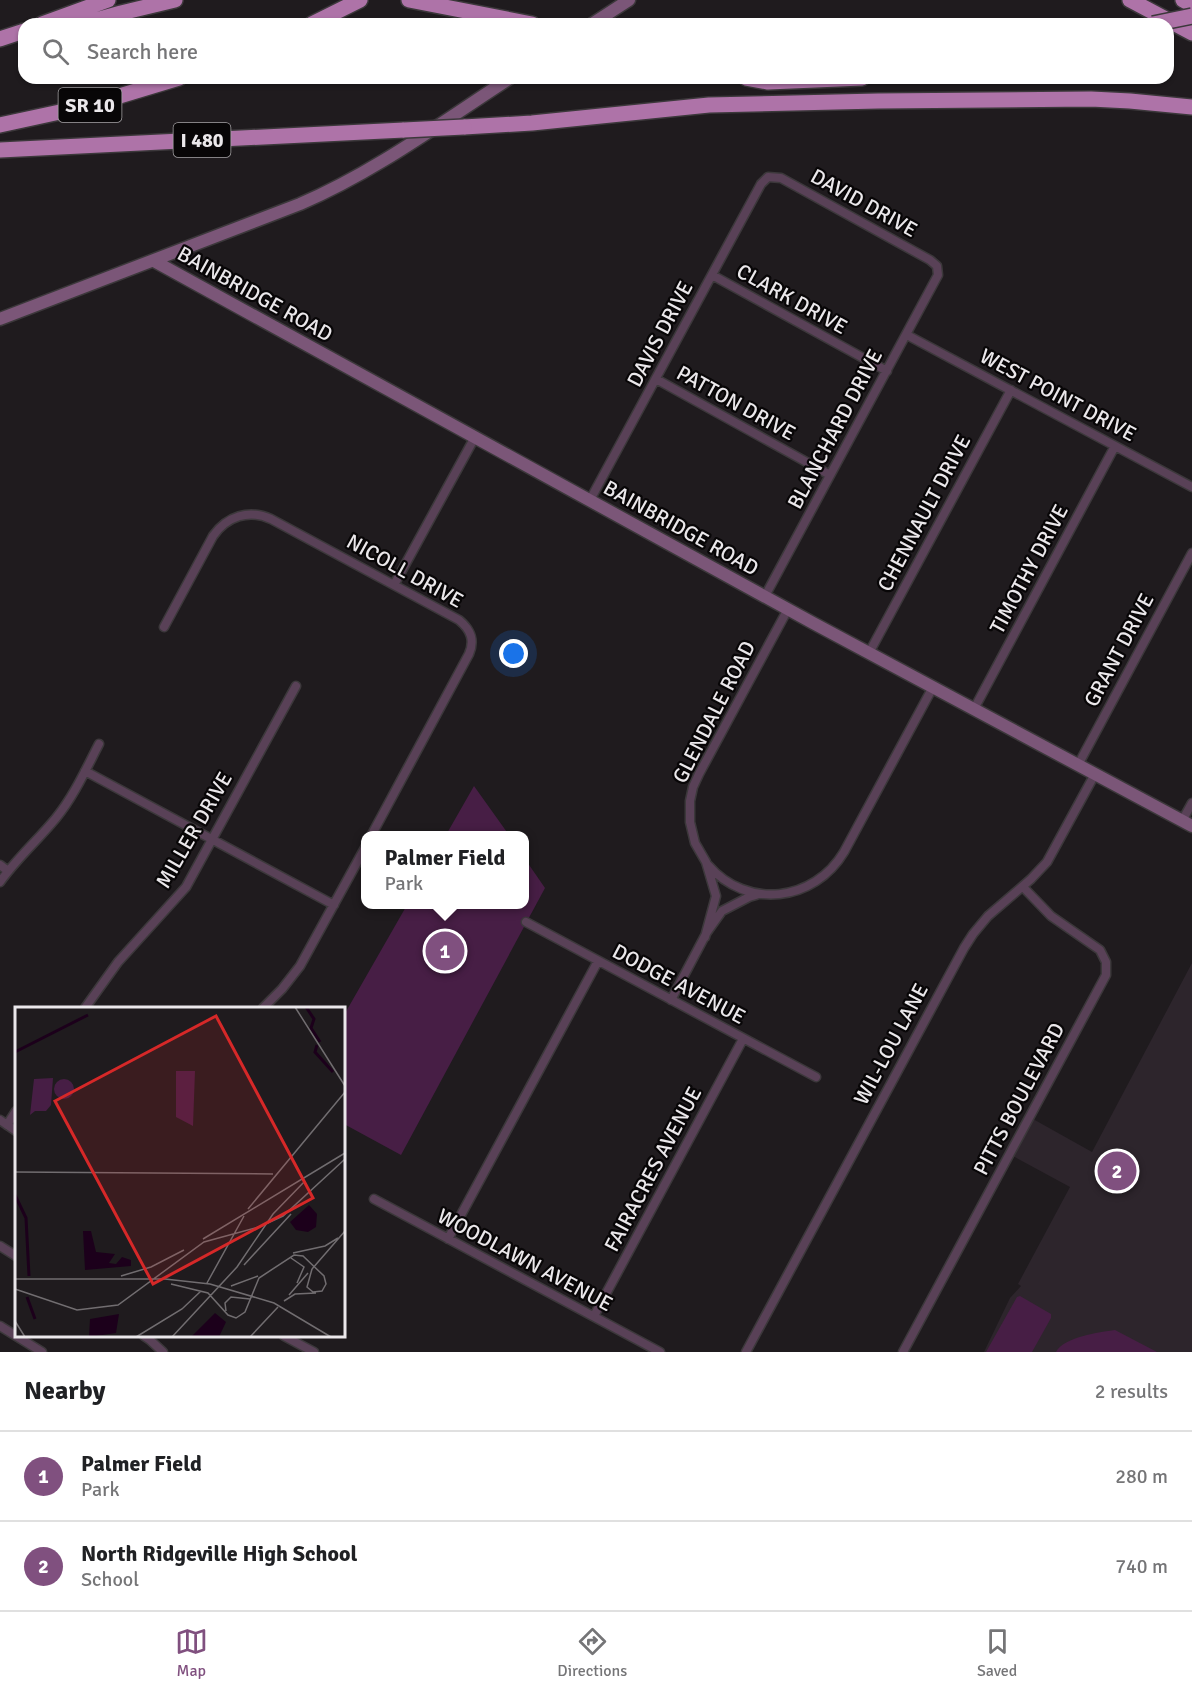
<!DOCTYPE html>
<style>
:root{--surface:#fff;--page:#f6f6f6;--text:#202124;--muted:#757577;--line:#e0e0e0;--accent:#80507f}
body{margin:0;font-family:Signika,sans-serif;background:var(--page);color:var(--text)}
.you{position:absolute;left:514px;top:654px;width:21px;height:21px;margin:-15px;border:4px solid #fff;border-radius:50%;background:#1a73e8;box-shadow:0 0 0 9px #1a73e833}
.badge{display:grid;place-items:center;width:39px;height:39px;border-radius:50%;background:var(--accent);color:#fff;font-size:20px;font-weight:700}
.pin{position:absolute;translate:-50% -50%;border:3px solid #fff;box-shadow:0 2px 6px #0006}
.popup{position:absolute;left:361px;top:831px;width:168px;height:78px;box-sizing:border-box;display:grid;place-content:center;border-radius:12px;background:var(--surface);filter:drop-shadow(0 2px 4px #0005);font-size:20px;white-space:nowrap;color:var(--muted)}
.popup b{font-size:22px;color:var(--text)}
.popup::after{content:'';position:absolute;left:50%;top:100%;margin-left:-12px;border:12px solid transparent;border-top-color:var(--surface)}
.list{margin:0;padding:0;list-style:none}
h2{display:flex;justify-content:space-between;align-items:center;height:78px;margin:0;padding:0 24px;font-size:26px}
h2 small{font-size:20px;font-weight:400;color:var(--muted)}
.list li{display:grid;grid-template-columns:39px 1fr auto;gap:18px;align-items:center;box-sizing:border-box;height:90px;padding:0 24px;border-top:2px solid var(--line)}
.list b{display:block;font-size:22px;white-space:nowrap}
.list p{margin:0;font-size:20px;white-space:nowrap;color:var(--muted)}
.list em{font-size:20px;font-style:normal;color:var(--muted)}
.icon{flex:none;width:33px;height:33px;fill:none;stroke:currentColor;stroke-width:2;stroke-linecap:round;stroke-linejoin:round}
.map{position:relative;flex:none;width:1192px;height:1352px;overflow:hidden}
.search{position:absolute;background:var(--surface);box-shadow:0 2px 4px #0004;left:18px;right:18px;top:18px;height:66px;display:flex;align-items:center;gap:15px;box-sizing:border-box;padding:0 21px;border-radius:18px;color:var(--muted);font-size:22px}
.sheet{height:258px;background:var(--surface)}
nav{display:flex;justify-content:space-around;align-items:center;box-sizing:border-box;height:84px;border-top:2px solid var(--line);background:var(--surface);font-size:16px;color:var(--muted)}
nav a{display:grid;justify-items:center;gap:3px}
nav .on{color:var(--accent)}
.map>svg:first-child{display:block}
</style>
<div class="map">
<svg width="1192" height="1352" viewBox="0 0 1192 1352">
<rect width="100%" height="100%" fill="#1f1b1e"/>
<path fill="#2d252c" d="M1192,963V1352H984L1010,1298L1021,1286L1018,1284L1070,1187L1013,1156L1033,1119L1092,1152Z"/>
<path fill="#471e45" d="M474,786L509,835H446Z
M525,859L545,888L401,1155L344,1124V1015L407,905L524,904Z
M1020,1296L1051,1314V1318L1032,1352H986L1017,1297Z
M1115,1330L1157,1352H1056C1064,1337 1099,1332 1115,1330Z"/>
<g fill="none" stroke-linecap="round" stroke-linejoin="round">
<defs>
<path id="street" d="M712,275L887,371
M907,335L1192,487
M656,379L830,475
M590,500L761,184L768,177L781,178L930,260L937,266L938,275L765,596
M394,585L475,437
M164,627L213,536C227,516 249,509 271,519L459,620C471,630 475,640 469,654L371,836
M869,653L1011,390
M974,709L1115,446
M1078,765L1192,553
M85,771L334,905
M1182,821L1192,803
M0,865L8,871
M708,865C747,910 814,902 844,852L933,687
M0,882C17,858 38,840 56,818C74,796 86,769 99,744
M526,922L816,1077
M705,937L716,896L706,862L695,843L690,822V801L693,787L699,774L788,609
M671,1000L707,932L722,911L749,897L756,895
M85,1008L118,962L186,887L296,686
M263,1008L282,989L300,966L366,846
M0,1120L16,1131
M7,1125L16,1111
M374,1199L660,1352
M448,1239L598,961
M0,1246L16,1256
M594,1316L743,1039
M0,1326L42,1352
M144,1336L150,1340L163,1352
M284,1336L314,1352
M746,1352L964,948L973,934L988,916L1031,879L1047,862L1095,774
M903,1352L1106,975V962L1100,950L1051,916L1023,887"/>
<path id="secondary" d="M592,24L629,0
M154,261L813,623L1192,826
M0,319L300,204C375,172 442,122 510,78"/>
<path id="highway" d="M409,0L532,24
M1130,0L1192,33
M1183,0L1192,5
M42,24L108,0
M82,24L121,13L175,0
M312,24L360,0
M0,39L24,31
M746,78L768,82L862,78
M0,125L83,107L179,78
M464,127L532,123L709,105L878,101L1091,99L1130,101L1192,107
M0,150L404,130"/>
</defs>
<use href="#street" stroke="#3c383b" stroke-width="11"/>
<use href="#secondary" stroke="#3c383b" stroke-width="15"/>
<use href="#highway" stroke="#3c383b" stroke-width="18"/>
<use href="#street" stroke="#594157" stroke-width="8"/>
<use href="#secondary" stroke="#7b5678" stroke-width="12"/>
<use href="#highway" stroke="#ae73a8" stroke-width="15"/>
<defs>
<path id="highway-bridge" d="M1153,24L1192,16
M404,130L464,127"/>
</defs>
<use href="#highway-bridge" stroke="#3c383b" stroke-width="18" stroke-linecap="butt"/>
<use href="#highway-bridge" stroke="#ae73a8" stroke-width="15"/>
</g>
<g text-anchor="middle" stroke-width="4.5" stroke-linejoin="round" paint-order="stroke">
<g fill="#080607" stroke="#a7a4a7" stroke-width="1.5">
<rect x="58.5" y="88" width="63" height="34" rx="4.5"/>
<rect x="173.5" y="123" width="57" height="34" rx="4.5"/>
</g>
<g font-size="20" font-weight="bold" fill="#ebe8eb">
<text x="90" y="112">SR 10</text>
<text x="202" y="147">I 480</text>
</g>
<g font-size="21" fill="#ebe8eb" stroke="#080607">
<text transform="translate(864 203) rotate(29)" y="7">DAVID DRIVE</text>
<text transform="translate(255 294) rotate(29)" y="7">BAINBRIDGE ROAD</text>
<text transform="translate(792 299) rotate(29)" y="7">CLARK DRIVE</text>
<text transform="translate(660 334) rotate(-62)" y="7">DAVIS DRIVE</text>
<text transform="translate(1058 395) rotate(28)" y="7">WEST POINT DRIVE</text>
<text transform="translate(736 403) rotate(29)" y="7">PATTON DRIVE</text>
<text transform="translate(835 429) rotate(-62)" y="7">BLANCHARD DRIVE</text>
<text transform="translate(924 513) rotate(-62)" y="7">CHENNAULT DRIVE</text>
<text transform="translate(681 528) rotate(29)" y="7">BAINBRIDGE ROAD</text>
<text transform="translate(1029 569) rotate(-62)" y="7">TIMOTHY DRIVE</text>
<text transform="translate(405 571) rotate(29)" y="7">NICOLL DRIVE</text>
<text transform="translate(1119 650) rotate(-62)" y="7">GRANT DRIVE</text>
<text transform="translate(714 712) rotate(-63)" y="7">GLENDALE ROAD</text>
<text transform="translate(194 830) rotate(-60)" y="7">MILLER DRIVE</text>
<text transform="translate(679 984) rotate(28)" y="7">DODGE AVENUE</text>
<text transform="translate(891 1044) rotate(-62)" y="7">WIL-LOU LANE</text>
<text transform="translate(1019 1099) rotate(-62)" y="7">PITTS BOULEVARD</text>
<text transform="translate(653 1169) rotate(-62)" y="7">FAIRACRES AVENUE</text>
<text transform="translate(525 1260) rotate(28)" y="7">WOODLAWN AVENUE</text>
</g>
</g>
<g transform="translate(15 1007)">
<rect width="330" height="330" fill="#1f1b1e"/>
<path d="M161,64H180L178,119L161,110ZM38,71L36,98L31,104H20L15,108L19,72ZM39 82a10 10 0 1 1 20 0a10 10 0 1 1-20 0Z" fill="#471e45"/>
<path d="M294,198L302,207L301,220L293,225L281,223L275,215ZM68,224H76L81,245L100,247L94,256L101,257L107,250L116,253V259L70,263ZM200,306L211,315L204,330H176ZM104,307L101,326L74,330L75,312Z" fill="#1c001b"/>
<path fill="none" stroke="#1c001b" stroke-width="3" d="M291,0L299,12L296,21L305,35M302,38L300,45L318,65M0,45L73,8M0,188L11,211L14,269M12,290L20,312"/>
<path fill="none" stroke="#716d70" stroke-width="1.5" d="M280,0L330,79M0,165L258,167M233,202L330,85M188,232L330,146M278,246L310,239L323,231M276,251L289,260L282,276M229,258L276,207M297,262L330,224M106,269L136,260L169,243M0,272H150L195,277L259,296L316,330M192,276L229,209M156,277L193,286L213,308L221,311L230,305L244,271L279,248L288,249L309,269L311,277L307,284L298,285L292,280L297,262M216,279L243,269M0,282L62,303L103,298L189,235L244,220L268,209L330,152M274,288L293,266M269,294L280,287L301,286M211,304L210,296L216,290L235,292M0,314L10,330M121,330L167,302L186,284M157,330L222,260L258,207L290,174M235,330L263,300"/>
<path fill="#d62828" fill-opacity="0.15" stroke="#d62828" stroke-width="3" d="M201,9L298,191L138,277L40,94Z"/>
<rect width="330" height="330" fill="none" stroke="#ebe8eb" stroke-width="3"/>
</g>
</svg>
<div class="you"></div>
<div class="pin badge" style="left:445px;top:951px">1</div>
<div class="popup"><b>Palmer Field</b>Park</div>
<div class="pin badge" style="left:1117px;top:1171px">2</div>
<div class="search"><svg class="icon" aria-label="search" viewBox="0 0 24 24"><circle cx="10" cy="10" r="6"/><path d="M15 15l6 6"/></svg>Search here</div>
</div>
<section class="sheet">
<h2>Nearby<small>2 results</small></h2>
<ul class="list">
<li><span class="badge">1</span><div><b>Palmer Field</b><p>Park</p></div><em>280 m</em></li>
<li><span class="badge">2</span><div><b>North Ridgeville High School</b><p>School</p></div><em>740 m</em></li>
</ul>
</section>
<nav>
<a class="on"><svg class="icon" aria-label="map" viewBox="0 0 24 24"><path d="M3 6l6-2 6 2 6-2v14l-6 2-6-2-6 2zM9 4v14M15 6v14"/></svg>Map</a>
<a><svg class="icon" aria-label="directions" viewBox="0 0 24 24"><path d="M12 3l9 9-9 9-9-9zM9 14v-3h6M13 9l2 2-2 2"/></svg>Directions</a>
<a><svg class="icon" aria-label="saved" viewBox="0 0 24 24"><path d="M7 4h10v16l-5-4-5 4z"/></svg>Saved</a>
</nav>
